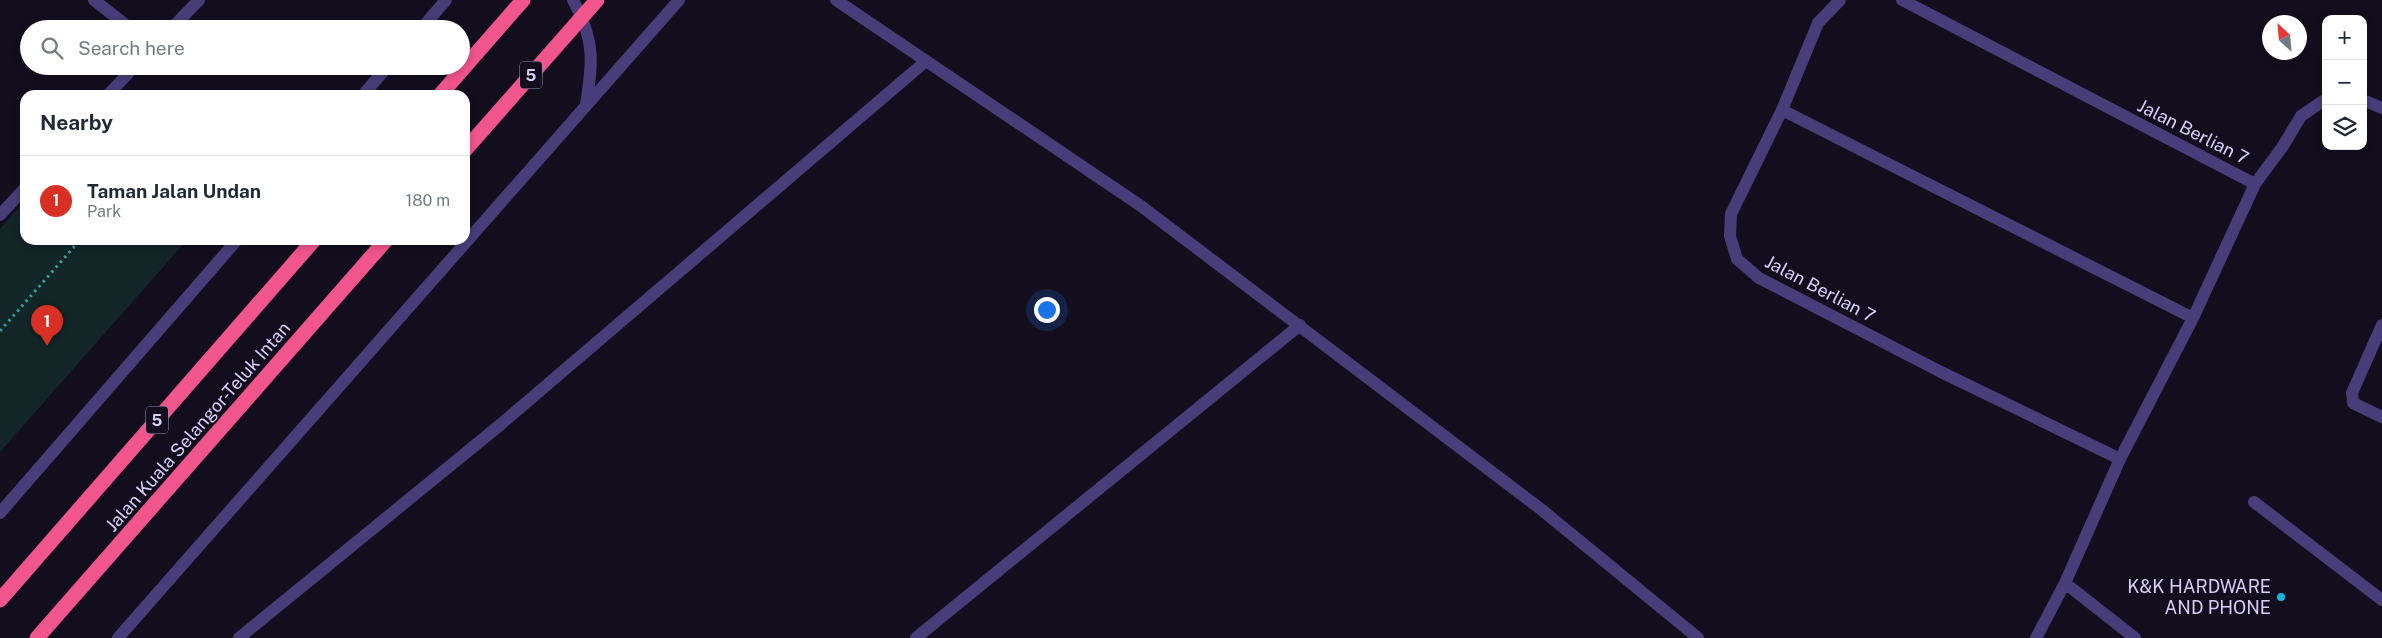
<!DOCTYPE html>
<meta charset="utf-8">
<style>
:root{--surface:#fff;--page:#f6f6f7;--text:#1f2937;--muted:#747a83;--line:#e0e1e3;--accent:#d93025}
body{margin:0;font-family:"Public Sans",sans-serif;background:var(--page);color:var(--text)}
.controls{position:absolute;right:15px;top:15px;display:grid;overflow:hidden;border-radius:10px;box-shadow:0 2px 8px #0003}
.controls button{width:45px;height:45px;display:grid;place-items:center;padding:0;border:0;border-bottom:1px solid var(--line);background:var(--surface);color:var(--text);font:25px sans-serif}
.compass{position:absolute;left:2262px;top:15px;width:45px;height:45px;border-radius:50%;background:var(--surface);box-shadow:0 2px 8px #0003;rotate:334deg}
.you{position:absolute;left:1046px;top:309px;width:18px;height:18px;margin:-12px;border:4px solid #fff;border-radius:50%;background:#1a73e8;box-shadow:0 0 0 8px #1a73e833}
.badge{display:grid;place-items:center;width:32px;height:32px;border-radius:50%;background:var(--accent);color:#fff;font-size:16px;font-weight:700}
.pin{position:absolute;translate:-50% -41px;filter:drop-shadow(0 1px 2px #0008)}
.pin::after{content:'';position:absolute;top:26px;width:18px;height:15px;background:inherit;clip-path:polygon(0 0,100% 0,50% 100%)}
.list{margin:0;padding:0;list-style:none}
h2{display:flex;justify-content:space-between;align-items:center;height:65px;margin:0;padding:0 20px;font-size:21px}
h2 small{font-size:16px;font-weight:400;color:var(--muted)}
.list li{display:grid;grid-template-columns:32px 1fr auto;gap:15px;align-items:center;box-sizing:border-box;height:90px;padding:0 20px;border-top:1px solid var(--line)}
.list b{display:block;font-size:19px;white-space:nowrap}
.list p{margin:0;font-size:16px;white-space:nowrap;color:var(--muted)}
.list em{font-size:16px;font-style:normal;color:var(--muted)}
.icon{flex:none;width:28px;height:28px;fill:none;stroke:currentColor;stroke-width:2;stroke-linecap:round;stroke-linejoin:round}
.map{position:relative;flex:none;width:2382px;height:638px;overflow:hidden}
.search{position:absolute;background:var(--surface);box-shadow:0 2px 8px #0003;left:20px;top:20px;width:450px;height:55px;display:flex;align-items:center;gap:12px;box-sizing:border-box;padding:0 18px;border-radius:28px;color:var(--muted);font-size:19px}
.panel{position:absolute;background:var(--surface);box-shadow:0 2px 8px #0003;left:20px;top:90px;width:450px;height:155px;border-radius:15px}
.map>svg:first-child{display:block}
</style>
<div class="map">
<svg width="2382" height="638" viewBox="0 0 2382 638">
<rect width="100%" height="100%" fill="#130e1e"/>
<path fill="#122527" d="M25,200V240H187L0,452V229Z"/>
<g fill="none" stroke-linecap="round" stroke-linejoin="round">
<path stroke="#389ea6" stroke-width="3" stroke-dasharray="2.5 4" stroke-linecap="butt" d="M0,331L80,240"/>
<path stroke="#473d79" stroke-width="12" d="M94,0L131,29
M573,0C595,41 593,61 586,105
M836,0L1141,206L1542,510L1698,638
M1840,0L1818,23L1782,110L1731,214L1730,236L1737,259L1759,278L1941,372L2120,459
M1902,0L2255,184
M171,29L199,0
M421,29L446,0
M108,95L135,66
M363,95L388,66
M2363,100L2382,108
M1782,110L2193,318
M0,215L25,188
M2382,325L2352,393L2353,403L2382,417
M2254,502L2382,600
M0,513L237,240
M2065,583L2135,638
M118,638L679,0
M239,638L500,425L926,61
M916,638L1300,325
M2036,638L2065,583L2120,459L2193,318L2255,184L2283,146L2301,116L2326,99"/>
<path stroke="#f0558b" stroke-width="15" d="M440,95L523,0
M0,600L314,240
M37,638L386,240"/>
<path stroke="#f0558b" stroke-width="15" d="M465,150L597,0"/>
</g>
<circle fill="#14b3e1" stroke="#130e1e" stroke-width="2" cx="2281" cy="597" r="5"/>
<g text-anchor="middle" stroke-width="4" stroke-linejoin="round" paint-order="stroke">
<g fill="#130e1e" stroke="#9e95b9" stroke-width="1">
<rect x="520" y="61.5" width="22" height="27" rx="4"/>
<rect x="146" y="406.5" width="22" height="27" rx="4"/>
</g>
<g font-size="16" font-weight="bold" fill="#d9cffb">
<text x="531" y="81">5</text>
<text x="157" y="426">5</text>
</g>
<g font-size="18" fill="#d9cffb" stroke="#130e1e">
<text transform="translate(2193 132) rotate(27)" y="6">Jalan Berlian 7</text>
<text transform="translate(1820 289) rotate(28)" y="6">Jalan Berlian 7</text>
<text transform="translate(198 427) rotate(-49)" y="6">Jalan Kuala Selangor-Teluk Intan</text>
</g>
<g font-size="18" fill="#d9cffb" stroke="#130e1e" text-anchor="end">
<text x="2271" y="593">K&amp;K HARDWARE<tspan x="2271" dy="21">AND PHONE</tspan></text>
</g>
</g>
</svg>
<div class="controls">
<button>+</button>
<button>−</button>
<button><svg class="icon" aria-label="layers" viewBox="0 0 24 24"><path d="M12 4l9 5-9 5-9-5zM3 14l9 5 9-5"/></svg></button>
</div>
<svg class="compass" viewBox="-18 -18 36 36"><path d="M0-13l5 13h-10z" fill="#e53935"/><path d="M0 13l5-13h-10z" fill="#747a83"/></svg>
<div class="you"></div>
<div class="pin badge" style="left:47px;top:346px">1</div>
<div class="search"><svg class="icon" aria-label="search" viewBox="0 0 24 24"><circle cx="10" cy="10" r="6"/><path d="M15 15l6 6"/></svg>Search here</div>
<section class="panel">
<h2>Nearby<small></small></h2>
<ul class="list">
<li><span class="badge">1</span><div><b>Taman Jalan Undan</b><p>Park</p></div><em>180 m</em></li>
</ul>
</section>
</div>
